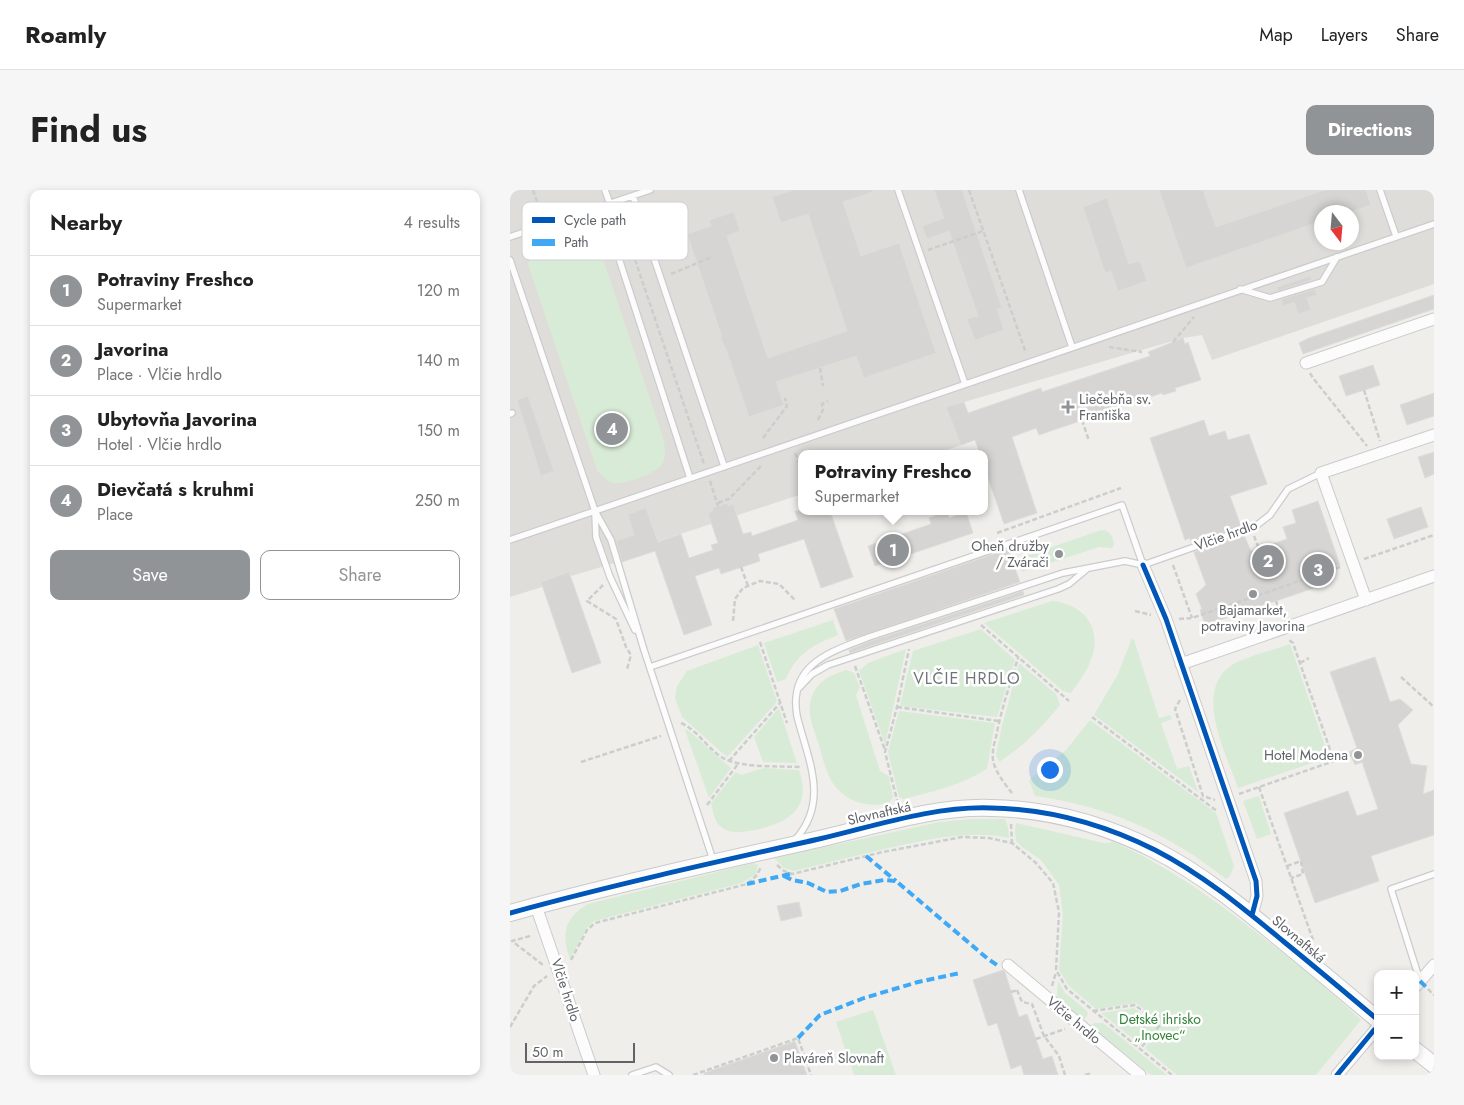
<!DOCTYPE html>
<meta charset="utf-8">
<style>
:root{--surface:#fff;--page:#f6f6f6;--text:#222;--muted:#767676;--line:#e0e0e0;--accent:#919496}
body{margin:0;font-family:Jost,sans-serif;background:var(--page);color:var(--text)}
.controls{position:absolute;right:15px;bottom:15px;display:grid;overflow:hidden;border-radius:10px;box-shadow:0 2px 8px #0003}
.controls button{width:45px;height:45px;display:grid;place-items:center;padding:0;border:0;border-bottom:1px solid var(--line);background:var(--surface);color:var(--text);font:25px sans-serif}
.compass{position:absolute;left:804px;top:15px;width:45px;height:45px;border-radius:50%;background:var(--surface);box-shadow:0 2px 8px #0003;rotate:164deg}
.scale{position:absolute;left:15px;bottom:12px;width:110px;box-sizing:border-box;padding-left:5px;border:2px solid #5f6368;border-top:0;font-size:14px;line-height:18px;white-space:nowrap;color:#5f6368;-webkit-text-stroke:4px #fff;paint-order:stroke}
.you{position:absolute;left:539px;top:579px;width:18px;height:18px;margin:-12px;border:4px solid #fff;border-radius:50%;background:#1a73e8;box-shadow:0 0 0 8px #1a73e833}
.badge{display:grid;place-items:center;width:32px;height:32px;border-radius:50%;background:var(--accent);color:#fff;font-size:16px;font-weight:700}
.pin{position:absolute;translate:-50% -50%;border:2px solid #fff;box-shadow:0 1px 5px #0006}
.popup{position:absolute;left:288px;top:260px;width:190px;height:65px;box-sizing:border-box;display:grid;place-content:center;border-radius:10px;background:var(--surface);filter:drop-shadow(0 1px 4px #0005);font-size:16px;white-space:nowrap;color:var(--muted)}
.popup b{font-size:19px;color:var(--text)}
.popup::after{content:'';position:absolute;left:50%;top:100%;margin-left:-10px;border:10px solid transparent;border-top-color:var(--surface)}
.list{margin:0;padding:0;list-style:none}
h2{display:flex;justify-content:space-between;align-items:center;height:65px;margin:0;padding:0 20px;font-size:21px}
h2 small{font-size:16px;font-weight:400;color:var(--muted)}
.list li{display:grid;grid-template-columns:32px 1fr auto;gap:15px;align-items:center;box-sizing:border-box;height:70px;padding:0 20px;border-top:1px solid var(--line)}
.list b{display:block;font-size:19px;white-space:nowrap}
.list p{margin:0;font-size:16px;white-space:nowrap;color:var(--muted)}
.list em{font-size:16px;font-style:normal;color:var(--muted)}
.actions{display:flex;gap:10px;padding:15px 20px}
.actions a{flex:1;padding:11px 0;border:1px solid var(--accent);border-radius:10px;text-align:center;font-size:18px;color:var(--accent)}
.actions .main{background:var(--accent);color:#fff}
.map{position:relative;flex:none;width:924px;height:885px;overflow:hidden;border-radius:10px}
header{display:flex;align-items:center;gap:30px;box-sizing:border-box;height:70px;padding:0 25px;background:var(--surface);border-bottom:1px solid var(--line)}
header strong{font-size:24px}
nav{display:flex;gap:28px;margin-inline-start:auto;font-size:18px}
.intro{display:flex;align-items:center;justify-content:space-between;box-sizing:border-box;height:120px;padding:0 30px}
h1{margin:0;font-size:35px}
.button{padding:12px 22px;border-radius:10px;background:var(--accent);color:#fff;font-size:18px;font-weight:700}
main{display:flex;gap:30px;padding:0 30px}
aside{flex:1;background:var(--surface);border-radius:10px;box-shadow:0 2px 8px #0003}
.map>svg:first-child{display:block}
</style>
<header>
<strong>Roamly</strong>
<nav><a>Map</a><a>Layers</a><a>Share</a></nav>
</header>
<div class="intro"><h1>Find us</h1><a class="button">Directions</a></div>
<main>
<aside>
<h2>Nearby<small>4 results</small></h2>
<ul class="list">
<li><span class="badge">1</span><div><b>Potraviny Freshco</b><p>Supermarket</p></div><em>120 m</em></li>
<li><span class="badge">2</span><div><b>Javorina</b><p>Place · Vlčie hrdlo</p></div><em>140 m</em></li>
<li><span class="badge">3</span><div><b>Ubytovňa Javorina</b><p>Hotel · Vlčie hrdlo</p></div><em>150 m</em></li>
<li><span class="badge">4</span><div><b>Dievčatá s kruhmi</b><p>Place</p></div><em>250 m</em></li>
</ul>
<div class="actions"><a class="main">Save</a><a>Share</a></div>
</aside>
<div class="map">
<svg width="924" height="885" viewBox="0 0 924 885">
<rect width="100%" height="100%" fill="#efeeea"/>
<path fill="#dfddda" fill-rule="evenodd" d="M0,0H924V94L702,170L692,145L673,148L437,217L451,255L425,264H292V304L143,353L145,361L61,386L59,382L31,392L32,397L0,407ZM812,22H842V52H812Z"/>
<path fill="#d8ebd6" d="M69,45C78,48 85,51 90,60L154,251C155,259 156,267 152,274C147,283 111,296 102,293C96,290 91,285 87,280L18,74C19,70 20,66 22,63C30,52 56,46 69,45Z
M591,340C600,340 603,347 604,354L602,358L589,357L512,382L508,369Z
M542,411C575,414 594,440 580,472C576,483 568,493 561,503L553,501L474,433Z
M323,430L328,445C304,454 286,464 276,489L267,492L254,453Z
M471,439L505,470L487,527L390,516L403,461Z
M622,448L624,450L649,528L660,525L662,529L651,533L667,579L679,576L688,602L584,525L608,484Z
M780,454L817,562L805,572L728,598C717,565 682,501 722,475C736,467 763,460 780,454Z
M248,455L267,512L217,567L172,527L165,508L167,496L177,481Z
M396,459L375,554L349,481L358,473Z
M509,473L546,504L550,515C532,537 513,557 489,572L486,564L492,536Z
M336,480L344,483L350,497L346,505L370,581L379,586L383,607L380,612C358,619 335,612 322,592C315,580 312,565 308,552C303,537 295,520 303,504C310,489 322,485 336,480Z
M269,518L287,573L253,572L244,547Z
M389,521L485,533L477,579C451,595 422,602 393,609L389,607L378,562Z
M580,530L706,623L724,676L720,686L716,689C658,643 598,616 525,606L519,590L556,560Z
M175,540H178L221,578L199,608Z
M254,578L289,580C302,618 279,633 245,640C233,642 219,645 209,635C204,630 203,620 201,613L226,582L231,585Z
M749,606L761,644L747,649L733,611Z
M461,629H495L498,637L499,648C456,639 412,651 370,660C341,667 313,674 284,681L274,678L264,668L430,632Z
M506,633L594,653L604,652C661,678 702,708 751,746C786,773 820,800 851,830L806,885H667L635,858L640,851L636,848L631,855L591,823L624,818L633,825L636,821L626,813L586,819L559,796L549,780L553,724L549,695L531,670L512,657L506,651L505,641Z
M243,673L248,675L246,684L232,693L84,731L76,739L60,769C51,744 54,728 78,714Z
M548,791L555,803L577,821L578,824L574,830L549,810L547,807Z
M363,820L386,885H344L326,832Z
M584,833H593L657,885H641L580,836Z"/>
<path fill="#d6d5d3" stroke="#deddd9" d="M283,0H363V2L333,12L351,66L389,53L426,163L354,188L346,166L266,192L274,215L239,227L216,159L210,147H212L177,44L201,36L199,30L224,22L230,41L217,46L258,168L337,141L298,24L271,33L262,7Z
M424,0H452L492,118L487,119L494,140L465,150L457,129L468,126L439,41L417,49L412,36L434,28Z
M649,0H693L706,37L815,0H856L861,15L840,22H812V31L676,78Z
M597,8L619,74L630,71L637,91L608,101L601,81L595,83L573,17Z
M800,86L802,90L768,101L767,97Z
M805,99L807,105L797,108L801,120L788,124L784,112L773,116L771,109Z
M924,105V119L793,164L789,153L799,148Z
M673,148L675,154L678,152L691,190L665,198L666,201L653,205L652,203L529,245L526,238L502,247L527,323L494,334L474,276V264H470L465,250L451,255L436,217L454,212L458,223L531,198L532,202L640,166L638,162Z
M863,175L870,195L836,206L829,186Z
M924,203V226L897,235L890,215Z
M18,206L44,281L31,286L7,210Z
M694,230L699,246L715,241L718,250L739,244L757,294L720,306L731,336L681,353L680,348L675,350L640,248Z
M924,262V284L915,288L908,267Z
M808,311L830,375L818,379L822,392L695,435L690,420L692,419L686,404L696,395L684,362L734,345L741,361L777,349L773,337L786,333L782,320Z
M217,313L218,316L223,314L233,344L241,342L242,346L288,330L285,321H320L343,387L311,398L294,349L248,364L250,371L211,384L209,378L185,386L202,435L174,445L145,361L112,372L106,351L124,345L118,324L136,318L148,352L171,344L179,368L203,360L201,355L208,353L198,323L203,321L202,318Z
M911,317L918,337L884,349L877,329Z
M437,321L439,328L456,322L463,343L365,376L358,356L421,334L419,328Z
M498,359L510,392L336,451L324,419Z
M59,382L91,473L62,483L31,392Z
M513,401L514,405L340,463L339,460L361,451Z
M865,467L880,512L890,509L903,520L888,535L901,574L917,576L913,604L924,600V645L861,666L869,691L805,713L774,623L838,601L847,626L868,619L852,572L845,575L839,562L847,558L820,482Z
M289,712L292,726L271,731L267,716Z
M493,780L495,782L509,827L517,824L533,869L542,866L548,885H514L511,875L501,879L487,833L478,836L463,790Z
M285,851L297,885H194V883Z"/>
<g fill="none" stroke-linecap="round" stroke-linejoin="round">
<defs>
<path id="service" d="M95,0L100,14
M388,0L455,194
M509,0L562,157
M870,0L886,46
M123,6L214,276
M92,16L180,288
M0,47L140,0
M0,70L85,321L101,350L134,460L203,670
M730,99L760,108L812,92L827,67
M0,224L2,223
M85,323L86,347L100,387L125,440
M0,350L924,34
M633,375L747,335L760,325L778,299L811,283
M140,477L612,315L633,375
M289,498L302,484L318,475L548,399L559,394L577,379
M285,650C320,611 298,570 287,526C278,474 320,462 359,447L553,383L615,371L633,375
M910,791L881,699L924,684
M122,885L146,877L159,885"/>
<path id="minor" d="M796,173L924,129
M633,375L656,429L746,691L747,706L742,725
M856,410L811,283L924,245
M671,474L924,386
M26,716L84,885
M498,775L630,885
M905,797L924,775
M827,885L868,837"/>
<path id="secondary" d="M0,723C102,695 206,672 309,649C365,636 423,616 481,618C538,619 595,635 645,660C692,684 733,718 773,751C805,777 836,803 868,830
M905,860L924,875"/>
</defs>
<use href="#service" stroke="#cbcccc" stroke-width="8"/>
<use href="#minor" stroke="#cbcccc" stroke-width="13"/>
<use href="#secondary" stroke="#cacacb" stroke-width="18"/>
<path stroke="#cacfcc" stroke-width="2.5" stroke-dasharray="5 2.5" stroke-linecap="butt" d="M23,0L31,23L36,24
M459,0L516,163
M113,34L194,274
M418,60L473,41
M161,84L202,67
M663,152L684,127
M599,157L632,162
M310,178L313,196
M800,183L803,188L857,256
M854,200L870,251
M308,230L313,220L312,214L318,211
M572,230L579,251
M253,248L277,216L275,208
M285,263L292,282
M200,291L208,316
M208,313L219,309L251,276
M487,343L611,298
M744,346L749,359
M854,369L924,345
M663,375L682,428
M231,377L238,396
M93,395L77,411L106,429L116,457L121,465L117,479
M766,411L771,426
M625,421L641,425
M669,429L682,428L830,377
M223,431L225,409L233,398L250,391L269,394L286,411
M471,435L559,511
M250,452L277,533
M790,473L799,468
M345,476L375,560
M891,487L924,517
M670,510L665,519L693,606L705,610
M387,517L489,531
M582,527L707,621
M171,533C189,541 200,562 215,569C233,578 271,576 292,577
M219,571L270,513
M824,571L841,565
M71,572L151,546
M749,597L803,750
M502,603C495,594 485,582 483,570C482,562 484,554 486,547C491,520 500,494 508,468
M729,604L824,571L783,453L779,450
M388,614L375,562L387,517L399,459
M197,615L228,574
M501,634L502,653
M267,675L274,681L282,684L373,662L452,647L479,648L502,653L526,673L543,693L549,722L546,780L557,799L662,885
M777,676L791,671L793,684L781,688
M20,746L2,751L33,775
M61,770L77,740L85,733L237,694L247,685L251,677
M542,796L546,782
M918,799L924,805
M507,800L512,812L522,814L534,846L549,866L555,885
M501,802L508,800
M583,821L625,815L650,835L630,859
M0,837L24,796L37,786
M632,840L641,828
M526,849L555,839
M183,885L288,848L301,885
M575,885L582,883"/>
<use href="#service" stroke="#fdfcfc" stroke-width="5.5"/>
<use href="#minor" stroke="#fdfcfc" stroke-width="11"/>
<use href="#secondary" stroke="#fdfcfc" stroke-width="16"/>
<path stroke="#3fa9f5" stroke-width="4" stroke-dasharray="8 4" stroke-linecap="butt" d="M356,666L386,691
M274,686L282,690L298,693L317,702L330,701L351,694L374,690L386,691L478,769L487,775
M237,694L280,684
M910,791L918,799
M288,848L310,825L354,808L408,792L450,783"/>
<defs>
<path id="cycleway" d="M633,375L656,429L746,691L747,706L742,725
M0,723C102,695 206,672 309,649C365,636 423,616 481,618C538,619 595,635 645,660C692,684 733,718 773,751C805,777 836,803 868,830
M827,885L864,840L868,844"/>
</defs>
<use href="#cycleway" stroke="#fff" stroke-width="8"/>
<use href="#cycleway" stroke="#0057b8" stroke-width="5"/>
</g>
<g fill="#919496" stroke="#fff" stroke-width="2">
<path d="M555.5 209.5h5v5h5v5h-5v5h-5v-5h-5v-5h5z"/>
<circle cx="549" cy="364" r="5"/>
<circle cx="743" cy="404" r="5"/>
<circle cx="848" cy="565" r="5"/>
<circle cx="264" cy="868" r="5"/>
</g>
<g text-anchor="middle" stroke-width="5" stroke-linejoin="round" paint-order="stroke">
<g font-size="14" fill="#5f6368" stroke="#fff" text-anchor="start">
<text x="569" y="214">Liečebňa sv.<tspan x="569" dy="16">Františka</tspan></text>
<text x="539" y="361" text-anchor="end">Oheň družby<tspan x="539" dy="16">/ Zvárači</tspan></text>
<text x="743" y="425" text-anchor="middle">Bajamarket,<tspan x="743" dy="16">potraviny Javorina</tspan></text>
<text x="838" y="570" text-anchor="end">Hotel Modena</text>
<text x="274" y="873">Plaváreň Slovnaft</text>
</g>
<g font-size="14" fill="#5f6368" stroke="#fff">
<text transform="translate(716 345) rotate(-20)" y="5">Vlčie hrdlo</text>
<text transform="translate(369 623) rotate(-13)" y="5">Slovnaftská</text>
<text transform="translate(789 749) rotate(40)" y="5">Slovnaftská</text>
<text transform="translate(56 800) rotate(72)" y="5">Vlčie hrdlo</text>
<text transform="translate(564 830) rotate(40)" y="5">Vlčie hrdlo</text>
</g>
<g font-size="14" fill="#348238" stroke="#fff">
<text x="650" y="834">Detské ihrisko<tspan x="650" dy="16">„Inovec“</tspan></text>
</g>
<g font-size="16" letter-spacing="1" fill="#70757a" stroke="#fff">
<text x="457" y="494">VLČIE HRDLO</text>
</g>
</g>
<rect x="12" y="12" width="166" height="58" rx="8" fill="#fff" stroke="#cfd0d2" stroke-width="1"/>
<rect x="22" y="27" width="23" height="6" fill="#0057b8"/>
<rect x="22" y="49" width="23" height="7" fill="#3fa9f5"/>
<g font-size="14" fill="#5f6368">
<text x="54" y="35">Cycle path</text>
<text x="54" y="57">Path</text>
</g>
</svg>
<div class="controls">
<button>+</button>
<button>−</button>
</div>
<svg class="compass" viewBox="-18 -18 36 36"><path d="M0-13l5 13h-10z" fill="#e53935"/><path d="M0 13l5-13h-10z" fill="#767676"/></svg>
<div class="scale">50 m</div>
<div class="you"></div>
<div class="pin badge" style="left:383px;top:360px">1</div>
<div class="popup"><b>Potraviny Freshco</b>Supermarket</div>
<div class="pin badge" style="left:758px;top:371px">2</div>
<div class="pin badge" style="left:808px;top:380px">3</div>
<div class="pin badge" style="left:102px;top:239px">4</div>
</div>
</main>
